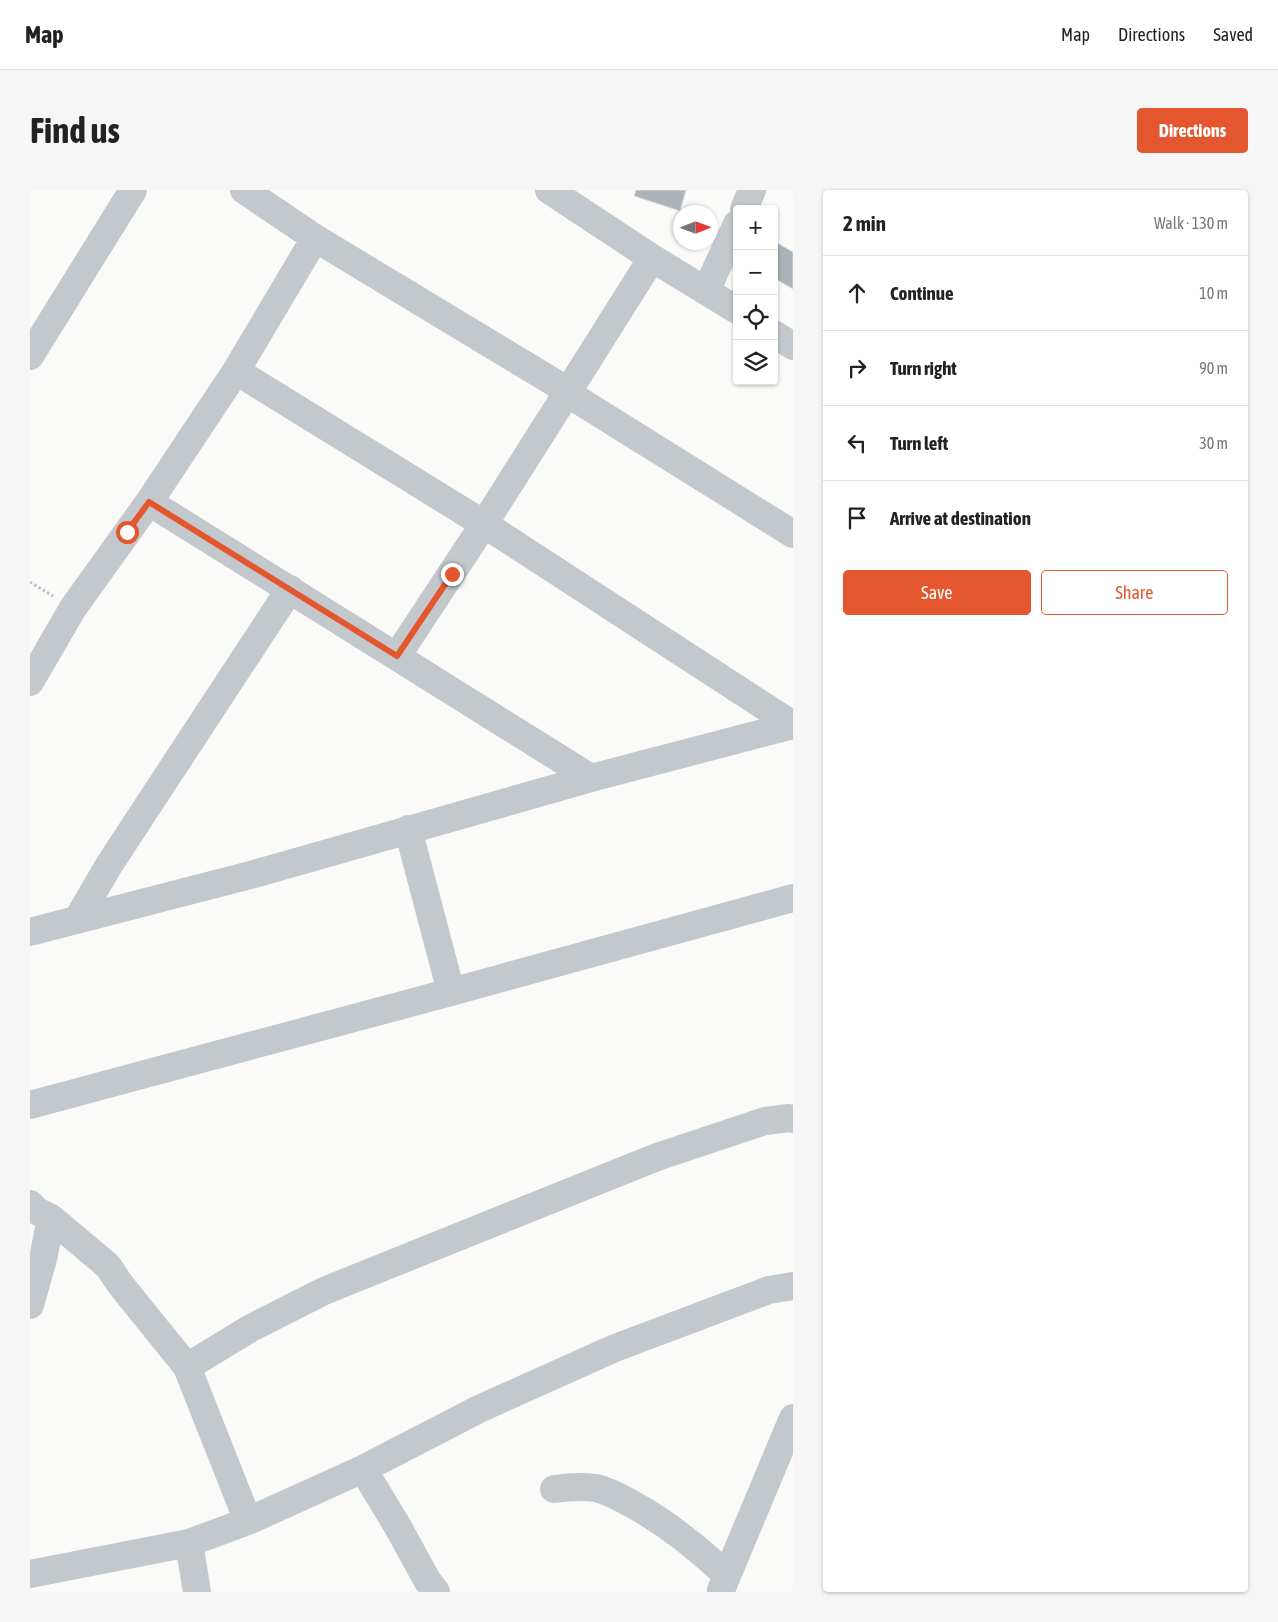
<!DOCTYPE html>
<meta charset="utf-8">
<style>
:root{--surface:#fff;--page:#f6f6f6;--text:#222;--muted:#767676;--line:#e0e0e0;--accent:#e4572e}
body{margin:0;font-family:"Asap Condensed",sans-serif;background:var(--page);color:var(--text)}
.controls{position:absolute;right:15px;top:15px;display:grid;overflow:hidden;border-radius:5px;box-shadow:0 1px 4px #0004}
.controls button{width:45px;height:45px;display:grid;place-items:center;padding:0;border:0;border-bottom:1px solid var(--line);background:var(--surface);color:var(--text);font:25px sans-serif}
.compass{position:absolute;left:643px;top:15px;width:45px;height:45px;border-radius:50%;background:var(--surface);box-shadow:0 1px 4px #0004;rotate:89deg}
.stop{position:absolute;width:15px;height:15px;margin:-11px;border:4px solid #e4572e;border-radius:50%;background:#fff}
.stop.end{background:#e4572e;border-color:#fff;box-shadow:0 1px 5px #0008}
.list{margin:0;padding:0;list-style:none}
h2{display:flex;justify-content:space-between;align-items:center;height:65px;margin:0;padding:0 20px;font-size:21px}
h2 small{font-size:16px;font-weight:400;color:var(--muted)}
.list li{display:grid;grid-template-columns:32px 1fr auto;gap:15px;align-items:center;box-sizing:border-box;height:75px;padding:0 20px;border-top:1px solid var(--line)}
.list b{display:block;font-size:19px;white-space:nowrap}
.list em{font-size:16px;font-style:normal;color:var(--muted)}
.actions{display:flex;gap:10px;padding:15px 20px}
.actions a{flex:1;padding:11px 0;border:1px solid var(--accent);border-radius:5px;text-align:center;font-size:18px;color:var(--accent)}
.actions .main{background:var(--accent);color:#fff}
.icon{flex:none;width:28px;height:28px;fill:none;stroke:currentColor;stroke-width:2;stroke-linecap:round;stroke-linejoin:round}
.map{position:relative;flex:none;width:763px;height:1402px;overflow:hidden;border-radius:5px}
header{display:flex;align-items:center;gap:30px;box-sizing:border-box;height:70px;padding:0 25px;background:var(--surface);border-bottom:1px solid var(--line)}
header strong{font-size:24px}
nav{display:flex;gap:28px;margin-inline-start:auto;font-size:18px}
.intro{display:flex;align-items:center;justify-content:space-between;box-sizing:border-box;height:120px;padding:0 30px}
h1{margin:0;font-size:35px}
.button{padding:12px 22px;border-radius:5px;background:var(--accent);color:#fff;font-size:18px;font-weight:700}
main{display:flex;gap:30px;padding:0 30px}
aside{flex:1;background:var(--surface);border-radius:5px;box-shadow:0 1px 4px #0004}
.map>svg:first-child{display:block}
</style>
<header>
<strong>Map</strong>
<nav><a>Map</a><a>Directions</a><a>Saved</a></nav>
</header>
<div class="intro"><h1>Find us</h1><a class="button">Directions</a></div>
<main>
<div class="map">
<svg width="763" height="1402" viewBox="0 0 763 1402">
<rect width="100%" height="100%" fill="#fafaf8"/>
<path fill="#aab3b9" stroke="#dcdcda" d="M606,0H656L650,21L604,6Z
M744,51L763,62V99L744,88Z"/>
<g fill="none" stroke-linecap="round" stroke-linejoin="round">
<path stroke="#bbbfc2" stroke-width="3" stroke-dasharray="2.5 2.5" stroke-linecap="butt" d="M0,392L23,406"/>
<path stroke="#c3c8cc" stroke-width="28" d="M214,0L285,48L525,193L537,203L454,334L367,466
M519,0L622,68L707,120
M714,19L722,0
M285,48L206,181L119,312L561,588L763,535
M622,68L537,203L763,344
M676,101L707,34
M744,144L763,156
M0,166L103,0
M206,181L454,334L763,535
M0,492L43,418L119,312
M378,639L421,802
M47,730L79,675L260,399
M0,742L224,684L561,588
M0,915L421,802L763,708
M0,1014L7,1021L21,1028L78,1076L90,1094L157,1177L218,1331
M0,1115L13,1069L21,1028
M157,1177L221,1138L294,1101L627,967L735,931L759,928L763,929
M333,1279L368,1337L397,1390L406,1402
M524,1299C538,1297 552,1296 566,1298C579,1301 591,1308 602,1314C637,1333 667,1358 697,1385
M159,1353L167,1402
M0,1384L159,1353L218,1331L333,1279L449,1219L585,1158L739,1100L763,1096
M691,1400L763,1228"/>
</g>
<g fill="none" stroke-linecap="round" stroke-linejoin="round">
<path stroke="#e4572e" stroke-width="6" d="M97,342L119,312L367,466L422,384"/>
</g>
</svg>
<div class="controls">
<button>+</button>
<button>−</button>
<button><svg class="icon" aria-label="locate" viewBox="0 0 24 24"><circle cx="12" cy="12" r="6"/><path d="M12 2v4M12 18v4M2 12h4M18 12h4"/></svg></button>
<button><svg class="icon" aria-label="layers" viewBox="0 0 24 24"><path d="M12 4l9 5-9 5-9-5zM3 14l9 5 9-5"/></svg></button>
</div>
<svg class="compass" viewBox="-18 -18 36 36"><path d="M0-13l5 13h-10z" fill="#e53935"/><path d="M0 13l5-13h-10z" fill="#767676"/></svg>
<div class="stop" style="left:97px;top:342px"></div>
<div class="stop end" style="left:422px;top:384px"></div>
</div>
<aside>
<h2>2 min<small>Walk · 130 m</small></h2>
<ul class="list">
<li><svg class="icon" aria-label="ahead" viewBox="0 0 24 24"><path d="M12 20V5M6 11l6-6 6 6"/></svg><div><b>Continue</b></div><em>10 m</em></li>
<li><svg class="icon" aria-label="right" viewBox="0 0 24 24"><path d="M7 20v-9h11M14 6l5 5-5 5"/></svg><div><b>Turn right</b></div><em>90 m</em></li>
<li><svg class="icon" aria-label="left" viewBox="0 0 24 24"><path d="M17 20v-9H6M10 6l-5 5 5 5"/></svg><div><b>Turn left</b></div><em>30 m</em></li>
<li><svg class="icon" aria-label="arrive" viewBox="0 0 24 24"><path d="M6 21V4h12l-3 4 3 4H6"/></svg><div><b>Arrive at destination</b></div></li>
</ul>
<div class="actions"><a class="main">Save</a><a>Share</a></div>
</aside>
</main>
